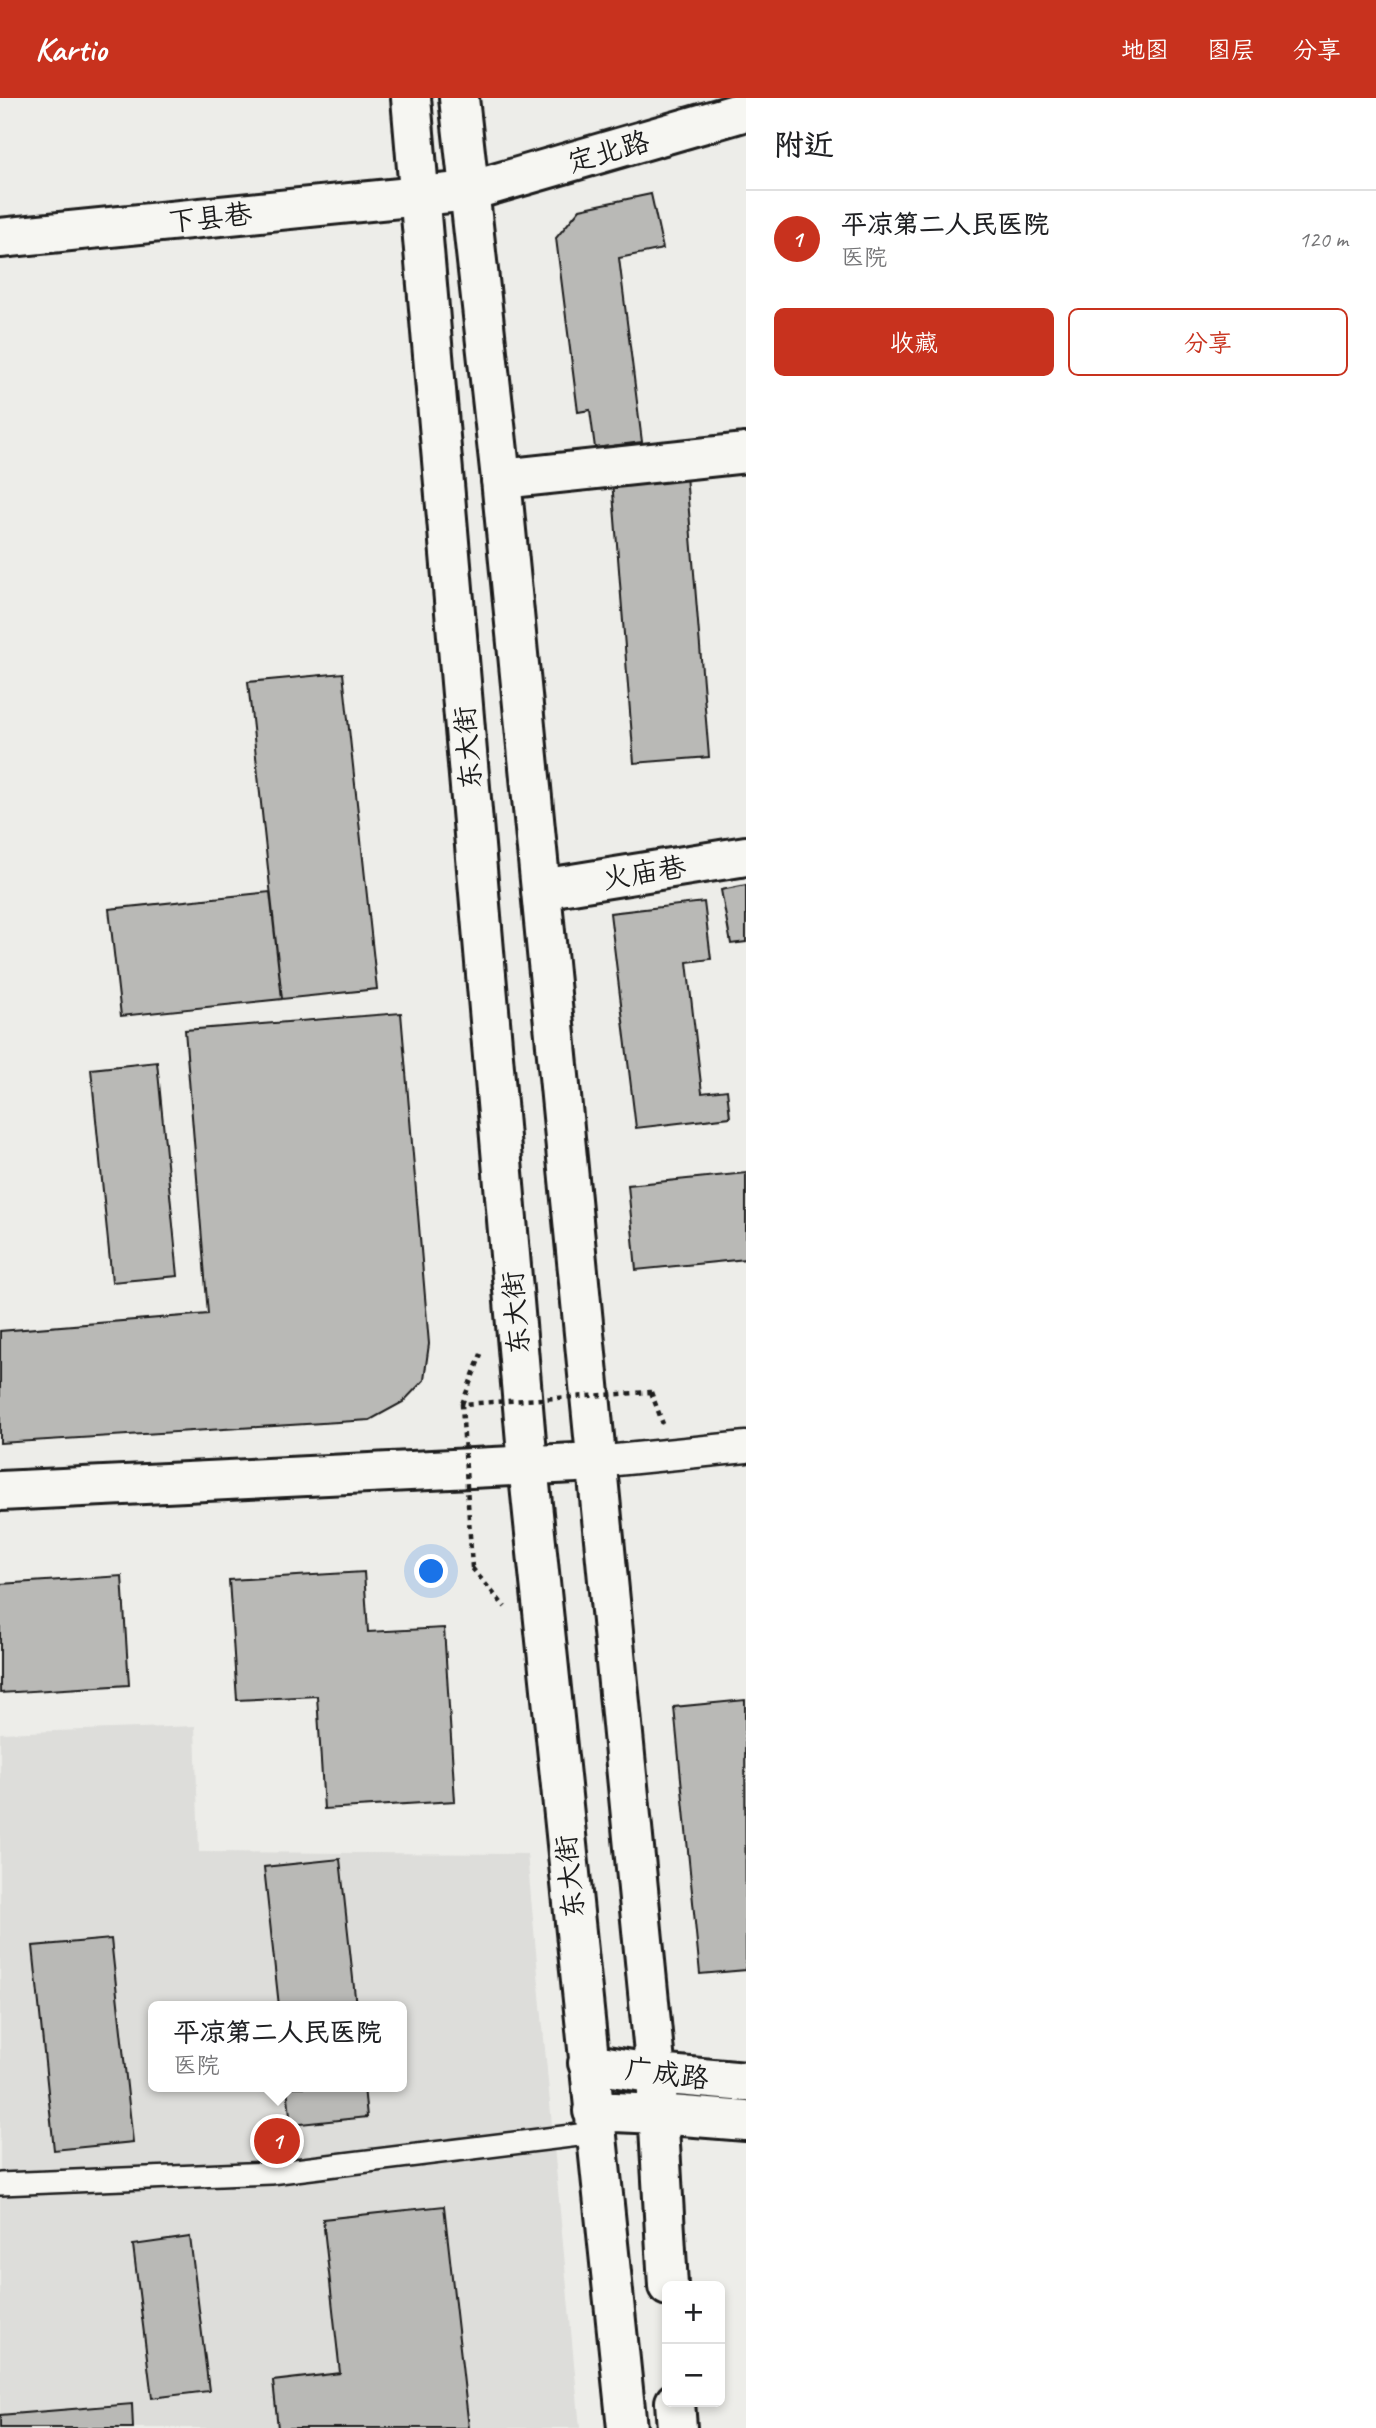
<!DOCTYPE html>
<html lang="zh">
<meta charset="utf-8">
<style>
:root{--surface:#fff;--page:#f2f2f2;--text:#202124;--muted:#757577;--line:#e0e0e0;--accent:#c8321e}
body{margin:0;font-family:Caveat,"LXGW WenKai TC",sans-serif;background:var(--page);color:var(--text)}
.controls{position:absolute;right:21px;bottom:21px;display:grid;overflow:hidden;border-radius:10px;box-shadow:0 4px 10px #0003}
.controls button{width:63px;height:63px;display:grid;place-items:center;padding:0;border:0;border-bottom:2px solid var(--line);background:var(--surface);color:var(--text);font:35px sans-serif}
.you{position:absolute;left:432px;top:1474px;width:24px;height:24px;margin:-18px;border:5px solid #fff;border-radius:50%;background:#1a73e8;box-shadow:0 0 0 10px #1a73e833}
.badge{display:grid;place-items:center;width:46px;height:46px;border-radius:50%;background:var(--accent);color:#fff;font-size:23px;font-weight:700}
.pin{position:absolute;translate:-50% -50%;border:4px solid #fff;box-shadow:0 2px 7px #0006}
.popup{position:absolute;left:148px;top:1903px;width:259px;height:91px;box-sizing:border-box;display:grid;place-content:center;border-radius:10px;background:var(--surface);filter:drop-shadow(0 2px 5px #0005);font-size:23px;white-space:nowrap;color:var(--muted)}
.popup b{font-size:26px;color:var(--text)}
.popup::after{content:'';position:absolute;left:50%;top:100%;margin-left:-14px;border:14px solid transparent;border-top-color:var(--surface)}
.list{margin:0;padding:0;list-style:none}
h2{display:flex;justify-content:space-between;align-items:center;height:91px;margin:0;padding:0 28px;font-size:30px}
h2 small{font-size:23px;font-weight:400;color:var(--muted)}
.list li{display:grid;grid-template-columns:46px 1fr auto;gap:21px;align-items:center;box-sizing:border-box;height:98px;padding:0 28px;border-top:2px solid var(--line)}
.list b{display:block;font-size:26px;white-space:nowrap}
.list p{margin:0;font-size:23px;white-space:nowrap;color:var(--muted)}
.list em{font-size:23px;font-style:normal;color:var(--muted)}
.actions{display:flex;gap:14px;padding:21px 28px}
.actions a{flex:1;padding:16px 0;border:2px solid var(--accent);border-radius:10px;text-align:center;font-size:24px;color:var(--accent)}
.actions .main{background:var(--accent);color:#fff}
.map{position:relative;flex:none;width:746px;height:2330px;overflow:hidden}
header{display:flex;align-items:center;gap:42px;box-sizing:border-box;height:98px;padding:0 35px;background:var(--accent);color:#fff}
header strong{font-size:33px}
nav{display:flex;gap:38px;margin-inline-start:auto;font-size:24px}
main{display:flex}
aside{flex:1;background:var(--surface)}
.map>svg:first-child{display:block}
</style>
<header>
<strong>Kartio</strong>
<nav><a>地图</a><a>图层</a><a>分享</a></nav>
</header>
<main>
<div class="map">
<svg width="746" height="2330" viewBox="0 0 746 2330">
<rect width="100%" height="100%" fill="#edede9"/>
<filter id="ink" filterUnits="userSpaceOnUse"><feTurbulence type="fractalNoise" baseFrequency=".0143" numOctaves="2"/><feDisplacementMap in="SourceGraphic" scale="14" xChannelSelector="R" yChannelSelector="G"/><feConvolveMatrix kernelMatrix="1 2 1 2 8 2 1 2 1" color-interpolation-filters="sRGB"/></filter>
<g filter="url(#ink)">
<path fill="#ddddda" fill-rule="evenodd" d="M195,1628L199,1754L527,1756L580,2330H0V1635ZM153,1908H401V1989H153Z"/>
<path fill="#b9b9b6" stroke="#1c1c1c" stroke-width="2" d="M651,96L663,151L619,160L642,344L595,350L590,312L578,314L556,140L580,111Z
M686,377L709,659L634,665L612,382Z
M343,575L377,891L282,901L248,584Z
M746,787V844L731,846L721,792Z
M270,794L282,901L121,918L109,811Z
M704,804L711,861L687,864L702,995L727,992L730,1019L636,1030L610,815Z
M401,915L429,1246L424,1282L403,1304L370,1322L0,1345V1233L208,1216L185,932Z
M157,964L178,1178L112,1184L91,971Z
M746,1075V1161L636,1172L628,1087Z
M364,1474L368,1534L444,1530L455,1703L324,1711L317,1598L237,1602L229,1482Z
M122,1478L129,1587L0,1595V1486Z
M745,1602L746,1872L700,1876L674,1609Z
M340,1761L356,1908H279L264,1769Z
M111,1841L133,2044L54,2052L33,1848Z
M287,1989H364L367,2019L291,2027Z
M444,2108L469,2330H278L273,2283L340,2275L323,2121Z
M190,2139L209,2293L152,2300L133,2147Z
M132,2306L133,2330H0V2317Z"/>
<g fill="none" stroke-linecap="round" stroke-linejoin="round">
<defs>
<path id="service" d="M0,2086L271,2075L595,2035"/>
<path id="pedestrian" d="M596,1364L746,1349"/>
<path id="minor" d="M501,381L746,355
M541,791L746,758"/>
<path id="tertiary" d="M0,140L470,93L746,13
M0,1393L596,1364"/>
<path id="secondary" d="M411,0L528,1367L627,2330
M459,0L501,381L656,1976L668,2188
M588,1965L656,1976L746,1984
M593,2013L658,2016L746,2023
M675,2304L677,2330"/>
</defs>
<use href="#service" stroke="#1c1c1c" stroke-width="26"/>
<use href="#pedestrian" stroke="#1c1c1c" stroke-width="35"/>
<use href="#minor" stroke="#1c1c1c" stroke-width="44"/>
<use href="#tertiary" stroke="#1c1c1c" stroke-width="44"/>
<use href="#secondary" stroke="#1c1c1c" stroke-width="44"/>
<path stroke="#1c1c1c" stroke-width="4.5" stroke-dasharray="5 5" stroke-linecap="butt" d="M651,1294L663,1326
M462,1306L481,1256
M472,1470L505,1509"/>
<use href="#service" stroke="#f6f6f2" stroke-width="21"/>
<use href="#pedestrian" stroke="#f6f6f2" stroke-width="30"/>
<use href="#minor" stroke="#f6f6f2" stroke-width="38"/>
<use href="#tertiary" stroke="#f6f6f2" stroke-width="38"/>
<use href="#secondary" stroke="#f6f6f2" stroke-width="38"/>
<path stroke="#1c1c1c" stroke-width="4.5" stroke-dasharray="5 5" stroke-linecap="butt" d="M472,1470L462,1306L651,1294"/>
</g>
</g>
<g text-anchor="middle" stroke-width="5" stroke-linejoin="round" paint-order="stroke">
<g font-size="28" fill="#1c1c1c" stroke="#f6f6f2">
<text transform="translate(608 53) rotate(-16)" y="10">定北路</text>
<text transform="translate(210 119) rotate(-6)" y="10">下县巷</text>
<text transform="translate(467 650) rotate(-95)" y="10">东大街</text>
<text transform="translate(644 774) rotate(-9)" y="10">火庙巷</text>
<text transform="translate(515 1215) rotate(-95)" y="10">东大街</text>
<text transform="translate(569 1779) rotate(-96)" y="10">东大街</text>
<text transform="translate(667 1975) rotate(7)" y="10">广成路</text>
</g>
</g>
</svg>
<div class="controls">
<button>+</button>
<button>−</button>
</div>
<div class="you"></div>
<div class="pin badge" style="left:277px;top:2043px">1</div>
<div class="popup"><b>平凉第二人民医院</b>医院</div>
</div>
<aside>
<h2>附近<small></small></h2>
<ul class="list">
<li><span class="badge">1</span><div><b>平凉第二人民医院</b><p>医院</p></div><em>120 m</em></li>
</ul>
<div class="actions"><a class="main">收藏</a><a>分享</a></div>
</aside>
</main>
